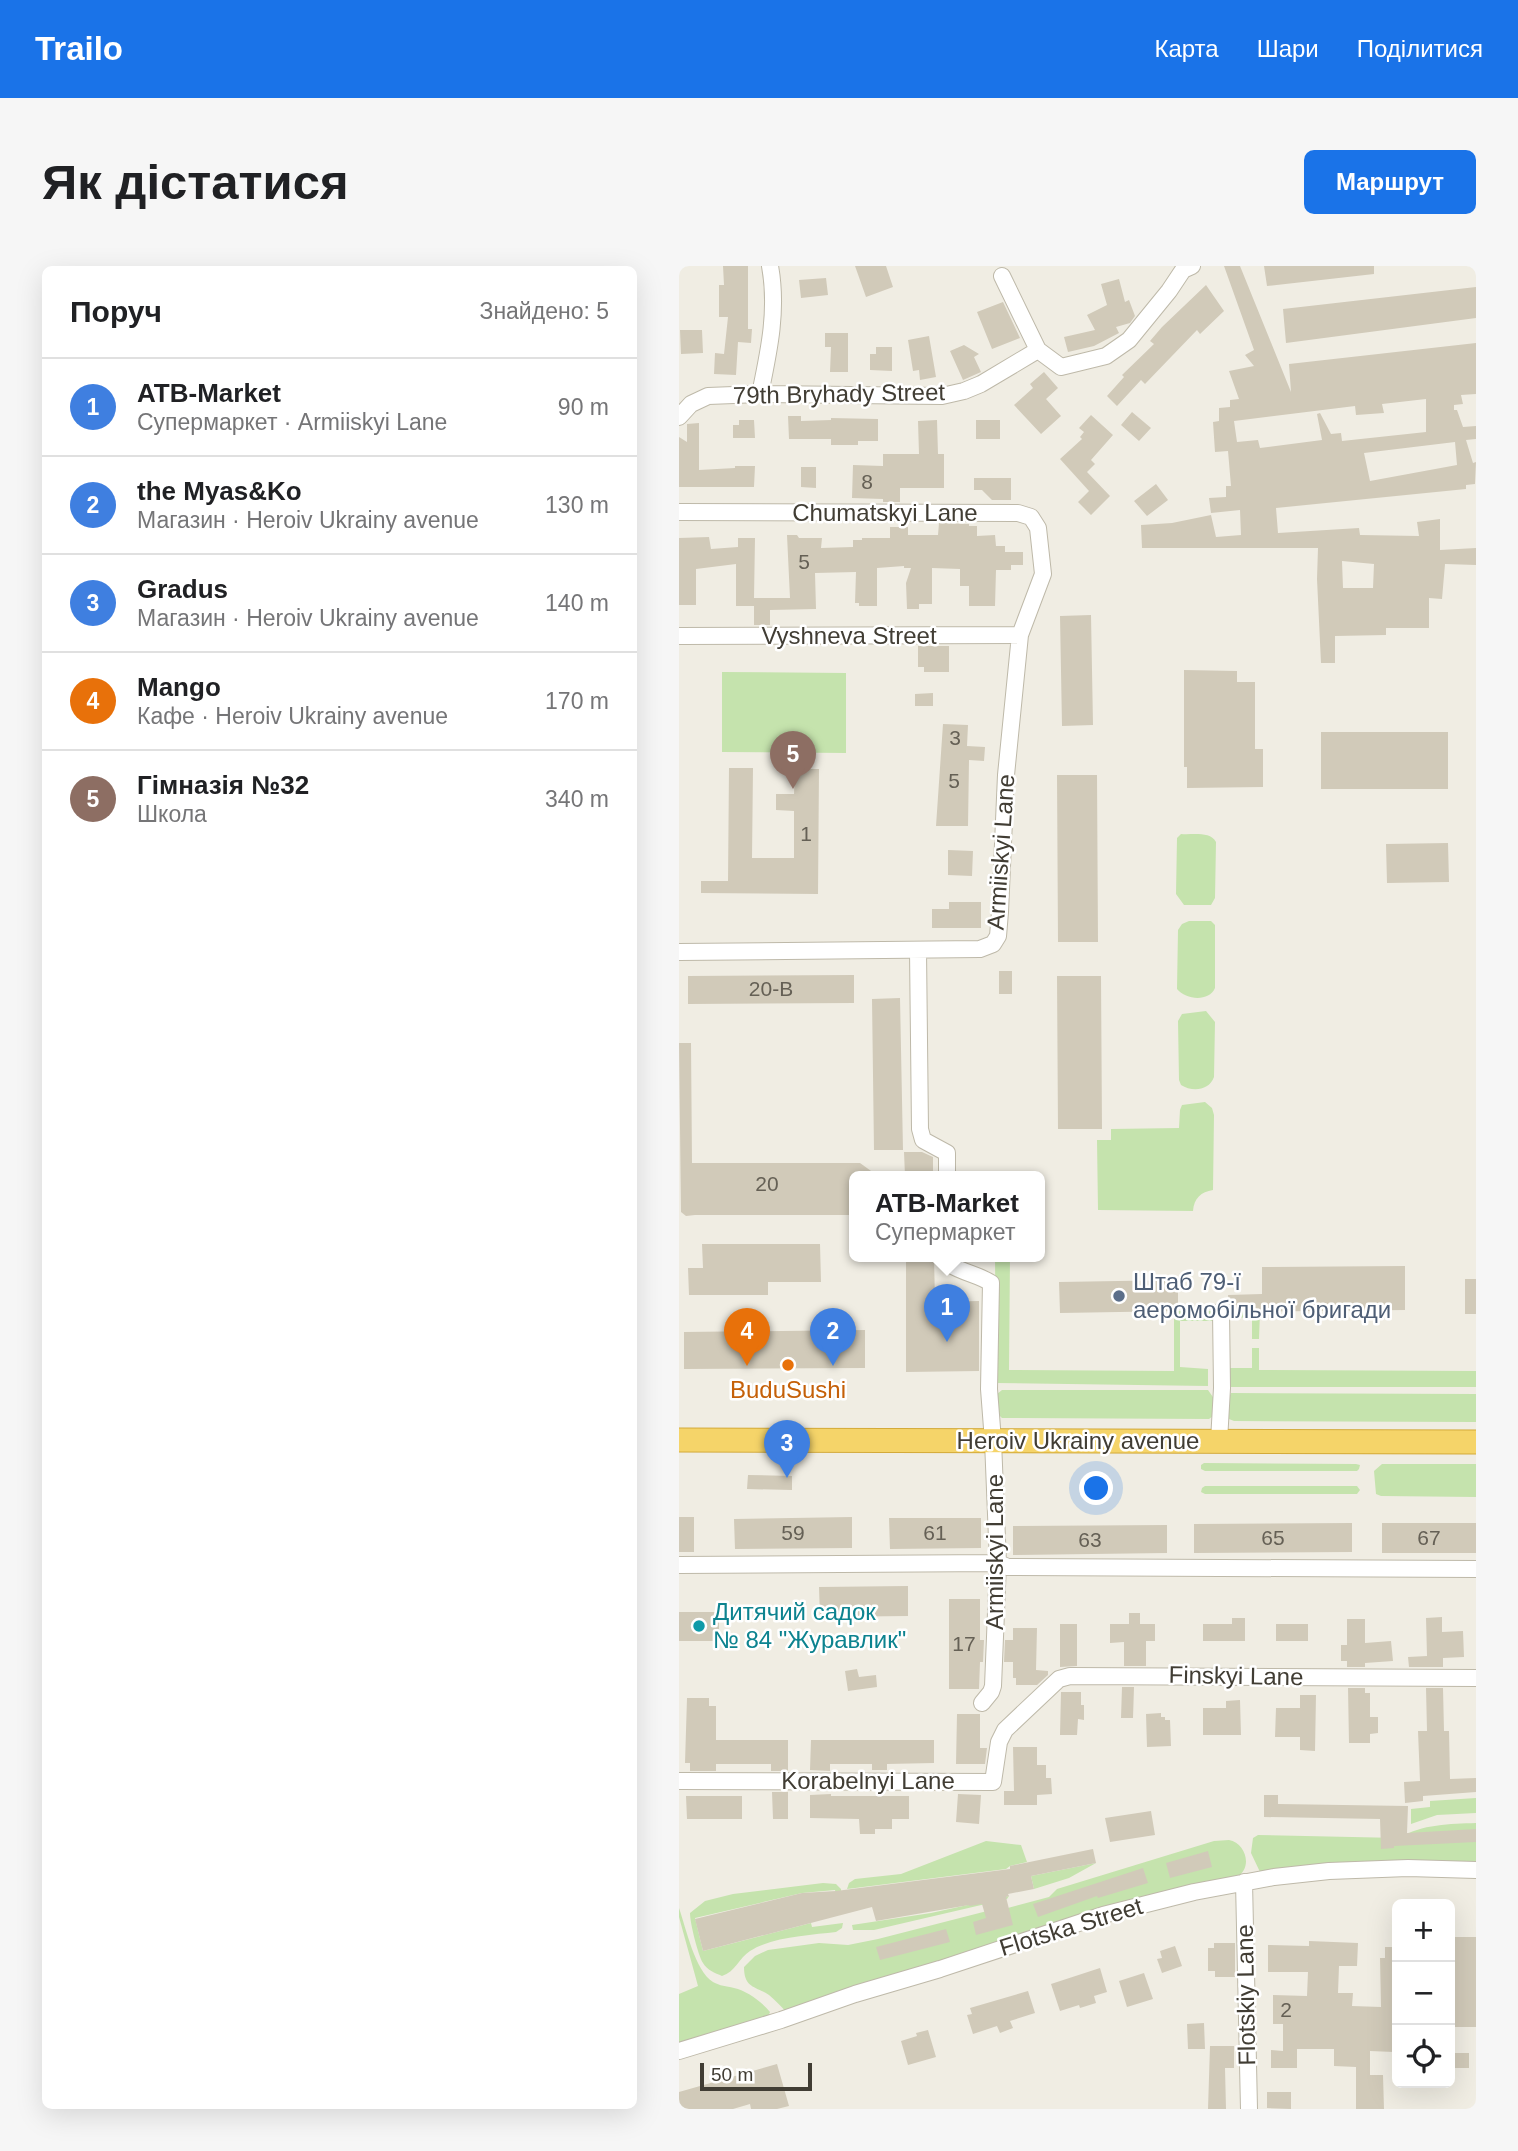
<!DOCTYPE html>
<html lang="uk">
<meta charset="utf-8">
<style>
:root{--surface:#fff;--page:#f6f6f6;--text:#202124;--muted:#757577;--line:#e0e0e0;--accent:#1a73e8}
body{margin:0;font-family:Arial,sans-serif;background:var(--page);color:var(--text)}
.controls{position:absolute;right:21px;bottom:21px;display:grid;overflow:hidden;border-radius:10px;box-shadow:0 7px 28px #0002}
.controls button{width:63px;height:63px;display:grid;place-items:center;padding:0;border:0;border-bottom:2px solid var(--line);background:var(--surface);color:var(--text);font:35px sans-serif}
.scale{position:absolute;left:21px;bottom:18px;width:112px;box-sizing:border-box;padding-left:7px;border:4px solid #413d34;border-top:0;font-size:19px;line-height:24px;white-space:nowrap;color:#413d34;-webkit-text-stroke:5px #fff;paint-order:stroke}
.you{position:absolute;left:418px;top:1223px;width:24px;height:24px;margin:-18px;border:5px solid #fff;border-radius:50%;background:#1a73e8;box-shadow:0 0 0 10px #1a73e833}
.badge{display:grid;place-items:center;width:46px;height:46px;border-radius:50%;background:var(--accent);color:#fff;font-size:23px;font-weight:700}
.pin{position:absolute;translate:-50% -58px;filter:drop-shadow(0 2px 4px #0008)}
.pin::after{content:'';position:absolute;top:37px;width:24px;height:21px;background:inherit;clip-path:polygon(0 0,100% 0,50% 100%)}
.popup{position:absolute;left:170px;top:905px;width:196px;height:91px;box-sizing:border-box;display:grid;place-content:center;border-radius:10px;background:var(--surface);filter:drop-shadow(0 2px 5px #0005);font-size:23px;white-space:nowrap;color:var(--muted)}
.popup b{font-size:26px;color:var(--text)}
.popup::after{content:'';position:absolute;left:50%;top:100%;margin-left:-14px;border:14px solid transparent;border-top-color:var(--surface)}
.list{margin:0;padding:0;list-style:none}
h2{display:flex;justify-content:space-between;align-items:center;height:91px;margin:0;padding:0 28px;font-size:30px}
h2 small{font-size:23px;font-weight:400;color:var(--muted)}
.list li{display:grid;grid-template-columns:46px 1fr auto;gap:21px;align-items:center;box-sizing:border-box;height:98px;padding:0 28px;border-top:2px solid var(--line)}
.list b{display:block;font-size:26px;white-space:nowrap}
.list p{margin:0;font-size:23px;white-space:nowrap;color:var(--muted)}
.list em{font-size:23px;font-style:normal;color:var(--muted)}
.icon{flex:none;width:38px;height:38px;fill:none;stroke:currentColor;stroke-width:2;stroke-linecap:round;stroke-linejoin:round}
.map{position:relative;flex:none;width:797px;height:1843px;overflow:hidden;border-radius:10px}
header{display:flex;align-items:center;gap:42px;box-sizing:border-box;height:98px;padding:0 35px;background:var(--accent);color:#fff}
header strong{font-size:33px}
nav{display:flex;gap:38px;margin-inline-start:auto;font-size:24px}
.intro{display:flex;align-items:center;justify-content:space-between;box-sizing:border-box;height:168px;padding:0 42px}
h1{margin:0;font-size:49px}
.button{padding:18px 32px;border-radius:10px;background:var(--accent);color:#fff;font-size:24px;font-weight:700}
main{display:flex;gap:42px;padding:0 42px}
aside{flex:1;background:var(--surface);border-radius:10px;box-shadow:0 7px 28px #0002}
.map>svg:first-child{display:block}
</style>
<header>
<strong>Trailo</strong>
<nav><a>Карта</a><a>Шари</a><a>Поділитися</a></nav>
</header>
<div class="intro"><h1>Як дістатися</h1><a class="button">Маршрут</a></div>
<main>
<aside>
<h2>Поруч<small>Знайдено: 5</small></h2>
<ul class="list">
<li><span class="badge" style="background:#3f7fe0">1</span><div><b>ATB-Market</b><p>Супермаркет · Armiiskyi Lane</p></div><em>90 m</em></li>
<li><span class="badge" style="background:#3f7fe0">2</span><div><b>the Myas&amp;Ko</b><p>Магазин · Heroiv Ukrainy avenue</p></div><em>130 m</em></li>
<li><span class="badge" style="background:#3f7fe0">3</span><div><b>Gradus</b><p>Магазин · Heroiv Ukrainy avenue</p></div><em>140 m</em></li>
<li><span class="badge" style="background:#e8710a">4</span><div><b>Mango</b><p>Кафе · Heroiv Ukrainy avenue</p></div><em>170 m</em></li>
<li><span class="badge" style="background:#8d6e63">5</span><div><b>Гімназія №32</b><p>Школа</p></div><em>340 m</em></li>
</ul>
</aside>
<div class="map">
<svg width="797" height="1843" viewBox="0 0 797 1843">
<rect width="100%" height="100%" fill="#f0ede3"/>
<path fill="#c5e3ad" d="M43,406L167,407V487L43,486Z
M502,568C514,569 531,565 537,576L536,632L532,639H505L497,628L498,572Z
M510,655H532L536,659V722C530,736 507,734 498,723L499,664L503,658Z
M527,745L536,756L535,811C530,825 513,826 502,819L500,814L499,755L503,748Z
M526,836L533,842L535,849L534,924C522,926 515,932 514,945L419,944L418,874H432V863L500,862L501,844L503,839Z
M316,990H331L330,1104L495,1105V1045H534V1055H501V1101L529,1103V1120L317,1117Z
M550,1045H581L580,1073H573V1052L547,1051Z
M573,1082H580V1104L797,1105V1121H549L547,1102H573Z
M323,1124H529L536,1134L534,1150L530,1153L323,1152L318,1147V1128Z
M552,1127L797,1128V1156L555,1155L550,1153C546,1143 548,1136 552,1127Z
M525,1197L677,1198L681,1199L680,1203L678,1205H526L522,1203V1199Z
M703,1198H797V1231L702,1230L697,1228L695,1205Z
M526,1220H678L681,1224L678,1228H526L522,1226L523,1222Z
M797,1532V1547L758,1549L732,1558V1543L751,1541V1535Z
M797,1557V1600L581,1606L572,1587L574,1572L579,1569L720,1572C743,1558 771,1558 797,1557Z
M550,1574C567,1577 574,1602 558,1611L107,1746C102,1740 96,1734 90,1729C76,1720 65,1722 65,1701L76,1690L89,1684L140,1677L169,1679L199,1673L312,1644L325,1643L370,1631L378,1623L535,1575Z
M307,1575L342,1579L348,1596L331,1600L327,1603L168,1623L170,1617L176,1613L222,1608Z
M417,1597L390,1612L355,1623L352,1610Z
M144,1617L157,1618L162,1623L163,1642L159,1640L156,1624L123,1627L16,1652L24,1685L132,1657L133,1661L164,1657L163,1662L157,1666C132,1669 92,1671 71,1685C60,1692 56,1706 43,1710C36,1707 28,1704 24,1697C19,1689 11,1657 11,1647L26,1635L54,1628Z
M330,1630L328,1633L195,1664H174L173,1659L252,1647Z
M0,1642C7,1662 16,1705 34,1716C41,1720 47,1720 55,1722C68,1725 82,1735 91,1746L89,1751L0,1781V1728L19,1720L0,1651Z"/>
<path fill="#d1cab9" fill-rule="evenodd" d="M44,0H69V63H73L72,77L59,76L57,109L35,108L36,87L45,88L49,51H40V19H45Z
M176,0H207L214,21L187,31Z
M545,0H561L612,126L610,98L797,77V128L782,129L784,138L775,139V144H778L784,161L797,160V173L787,174L794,197L797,196L796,218L787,219V223L597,242L599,267L680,262L681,269L740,270L738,256L761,253V284L797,282V299L766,298L763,333L750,332V362H707V369L656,370V397H642L638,313L639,282H463L462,259L493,257L532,249L537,271L562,269L561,244L532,247L530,232L547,231V220H552L549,185L536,186L534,156L540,155V142L551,141V134L560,133L550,105L575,100L566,89L575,84ZM747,133V166L663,175L662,167L652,168L641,147L638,148L643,174L581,182L579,174L558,176L555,155L676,140L677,149L705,147L703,138ZM776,176L778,199L691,215L685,187ZM663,295L695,298L694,322H664Z
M585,0H695V8L588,20Z
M147,12L149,29L122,32L120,14Z
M440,13L446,36L450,34L456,50L451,57L437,61L440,67L415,80L389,86L385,71L416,64L408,49L428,39L422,18Z
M527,19L545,45L521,68L518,64L466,118L462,114L438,140L428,130L445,111L443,109L475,78L471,75L483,61Z
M797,21V52L607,77L604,43Z
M324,36L341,72L313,83L298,46Z
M1,64H23L24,87L2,88Z
M146,67H169V106H151L152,81H146Z
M250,70L257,111L241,114L240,104L234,105L229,74Z
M285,79L300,88L295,91L302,106L284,114L271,85Z
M197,81H213V105L191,104V88H197Z
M365,106L379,122L367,133L382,150L362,168L335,139L354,122L351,118Z
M453,146L472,162L460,175L442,159Z
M412,149L434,169L412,194L416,198L408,206L431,230L412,249L399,236L410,225L381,193L403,173L401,171L405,166L400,162Z
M109,150H122V155L152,154V152L199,153V175H179V179H152V173H110Z
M60,154H75L76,172H54V159H60Z
M258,154L259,188H265V222H221V236H204V233L173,232L174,199L204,200V188H240L239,155Z
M297,154H321V173H297Z
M20,157V204L56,202V200H76L75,221H0V171L8,176V158Z
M122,201H137V222L122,221Z
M295,212H332V234H313L303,224H295Z
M477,218L489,234L468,250L455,235Z
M260,257L290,258V260H298V270L316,269L317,280H326V286H344V299H332V304H317L316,340H290V320H281V303L253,302V338H240V343H228L227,317L232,302H225V300L198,302V340H180V337H176L177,306L136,307L137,343L91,344V359H75V340H57V298L17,303V339H0V272L30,271L32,283L59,281V272H76L75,332H111L108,269H118L120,272H143L142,282L174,281V274H183V272H211V261H229V269H259Z
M412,349L414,459L383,460L381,350Z
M239,380H270V406H245V401H239Z
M505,404L558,405V416H576V483H584V521L508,522V501H505Z
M254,427V440H236V428Z
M264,458L289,459L288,480L306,481L305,495L290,494L289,560H257Z
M642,466H769V523H642Z
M50,502H74L73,592H115V545L97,544V528H115L116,503H140L139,628L22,627V615H49Z
M378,509H418L419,676H379Z
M769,577L770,616L708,617L707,578Z
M269,584L294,585L293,610L269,609Z
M270,636H302V662H253V643H270Z
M320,705H333V728H320Z
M175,709V737L9,738V710Z
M378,710H422L423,863H379Z
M221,732L224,884H195L193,733Z
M0,777H12L13,897H181L199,910H175V949H16L7,950L2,946Z
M225,886H243L254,891V910H226Z
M23,978H141L142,1016H89V1029H10L9,1002H24Z
M227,990H255L256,1036L300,1035V1105L227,1106Z
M726,1000V1044L553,1046L550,1038L549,1029L583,1028V1001Z
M786,1013H797V1048H786Z
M499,1014V1045L381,1047L380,1016Z
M186,1064V1102L5,1103V1066Z
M69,1209L113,1210V1224L68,1223Z
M0,1251H15V1286H0Z
M173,1251V1282L56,1283L55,1253Z
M210,1252H302V1282L211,1283Z
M673,1257V1286L515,1287V1258Z
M703,1257H797V1287H703Z
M488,1259V1287L334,1289V1260Z
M229,1320V1350L141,1351L140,1321Z
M270,1333H301V1374H305L304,1396H301L300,1423H270Z
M0,1346H40V1375H0Z
M450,1347H461V1358H476V1375H467V1400H445V1376L431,1377V1358H450Z
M763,1351V1366L784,1365L785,1391L764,1392V1401H730L729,1391L748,1390L747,1352Z
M553,1352H566V1375H524V1358H553Z
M668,1353H686V1377L712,1375L714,1395L686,1397V1401H668V1395H662V1379H668Z
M381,1358H398V1400L381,1401Z
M597,1358H629V1375H597Z
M334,1362H358L357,1404L369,1405V1409L358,1419H337V1412H334V1396H325L326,1374H334Z
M178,1403L180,1411L197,1409L198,1421L169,1425L166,1405Z
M443,1421H455L454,1452H442Z
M669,1422H686V1427H691V1451H699V1467L691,1468V1477H670Z
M747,1422H764L765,1465H770L771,1513L797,1512V1526L744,1530V1535L726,1537L725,1516L741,1515L739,1465H748Z
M382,1426H402V1439H405V1454L399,1453L398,1469H381Z
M621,1429H637L636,1485L621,1484V1471H596L597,1442H621Z
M8,1432H30V1440H37V1474H109V1505H92V1498H37V1505H11V1497H6Z
M561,1434L562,1469H524V1442H547V1435Z
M482,1447V1451H486V1454H491L492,1480L468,1481L467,1448Z
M278,1448H301V1482H308L306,1498H277Z
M132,1474H255V1497L208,1498V1504H193V1498H151V1505L131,1504Z
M334,1481H358V1499H367V1512H372L373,1528L358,1529V1539H325V1525H335Z
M93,1526H109V1553H94Z
M152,1528V1530H230V1553H213V1563H196V1568H181L180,1553L131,1552V1529Z
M279,1528L302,1529L300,1558L277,1556Z
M585,1529H599V1538L729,1540L728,1567L797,1563V1576L715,1580V1582L702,1583L701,1553L585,1551Z
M7,1530H63V1553H8Z
M472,1545L476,1569L431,1576L426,1552Z
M414,1583L417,1597L352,1610L355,1623L329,1628L330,1630L327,1631L334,1659L297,1669L294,1656L307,1652L303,1638L290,1640V1639L197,1655L193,1641L24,1685L16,1653L123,1627L157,1625L331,1603V1600Z
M529,1585L533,1601L491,1612L487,1597Z
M464,1602L469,1617L419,1632L418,1630L359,1651L354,1638Z
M267,1663L271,1676L201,1694L197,1681Z
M771,1671H797V1761H771Z
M630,1675L679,1677L678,1700H660L659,1727H674L673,1740L702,1741L701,1692H706V1681H718V1742H716L715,1786L691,1785V1809H704L705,1843H677V1801L655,1800V1783H618V1802H592V1784L604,1785V1758H594V1729L628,1730L629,1706H589V1679L630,1680Z
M535,1677H556V1711H536V1705H529V1682H535Z
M496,1680L503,1700L483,1707L478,1693L483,1692L481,1685Z
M421,1702L428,1726L415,1730L417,1737L401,1742L400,1739L381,1745L372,1718Z
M465,1707L474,1733L448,1741L440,1715Z
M349,1725L356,1747L331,1755L334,1762L321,1767L318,1760L294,1768L288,1749L293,1748L291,1742Z
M525,1757L526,1783H509L508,1758Z
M249,1764L257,1791L229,1799L222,1775L238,1770L237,1767Z
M531,1780H555V1802H546L547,1843H529Z
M775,1787H790V1802H776Z
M98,1798L110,1840L98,1843H72L71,1838L54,1843H0V1826Z
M588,1826H612V1843L588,1842Z"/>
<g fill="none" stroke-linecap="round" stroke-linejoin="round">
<defs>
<path id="minor" d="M323,10L359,84L382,101L427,90L450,74L490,25L504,4L513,0
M81,128C90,85 99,44 91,0
M0,151L12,138L29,130L81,128L263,130L285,125L302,118L359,84
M0,246L339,247L352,251L359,262L364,308L341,369L327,509L321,646L319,670L314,678L301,683L0,686
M0,370L341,369
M239,684L241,863L244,874L268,887V910
M269,990L272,999C285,1007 300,1009 312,1017L310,1123L314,1175L319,1297L314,1420L312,1426L303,1437
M540,1175L543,1122L542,1045
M0,1299L319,1297L329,1301L797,1303
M0,1515L314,1516L320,1476L326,1464L380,1413L391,1410L797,1412
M565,1616L570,1843
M0,1785L102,1754L176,1728L261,1703L424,1649L515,1626L595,1611L650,1605L729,1602L797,1604"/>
<path id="highway" d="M0,1174L797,1176"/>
</defs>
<use href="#minor" stroke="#beb9a9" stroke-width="18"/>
<use href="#highway" stroke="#d3aa3a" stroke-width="25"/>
<use href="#minor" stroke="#fff" stroke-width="16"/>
<use href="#highway" stroke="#f5d469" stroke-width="23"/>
</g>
<circle fill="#5c6f8a" stroke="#fff" stroke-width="2.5" cx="440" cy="1030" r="7"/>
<circle fill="#e8710a" stroke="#fff" stroke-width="2.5" cx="109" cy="1099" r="7"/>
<circle fill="#0f9aa8" stroke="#fff" stroke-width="2.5" cx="20" cy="1360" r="7"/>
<g text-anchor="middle" stroke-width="5" stroke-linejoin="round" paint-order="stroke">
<g font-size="21" fill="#656055">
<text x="188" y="223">8</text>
<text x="125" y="303">5</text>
<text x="276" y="479">3</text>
<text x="275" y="522">5</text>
<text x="127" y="575">1</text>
<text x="92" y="730">20-В</text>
<text x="88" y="925">20</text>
<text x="114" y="1274">59</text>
<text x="256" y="1274">61</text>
<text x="594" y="1279">65</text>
<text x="750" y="1279">67</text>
<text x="411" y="1281">63</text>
<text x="285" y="1385">17</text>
<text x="607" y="1751">2</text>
</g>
<g font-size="24" fill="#413d34" stroke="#fff">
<text transform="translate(160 128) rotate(-1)" y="8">79th Bryhady Street</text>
<text x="206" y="255">Chumatskyi Lane</text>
<text x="170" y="378">Vyshneva Street</text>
<text transform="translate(322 586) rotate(-86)" y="8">Armiiskyi Lane</text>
<text x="399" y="1183">Heroiv Ukrainy avenue</text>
<text transform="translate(316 1286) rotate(-90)" y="8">Armiiskyi Lane</text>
<text transform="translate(557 1410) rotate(1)" y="8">Finskyi Lane</text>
<text x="189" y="1523">Korabelnyi Lane</text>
<text transform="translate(392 1661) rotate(-17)" y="8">Flotska Street</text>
<text transform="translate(567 1729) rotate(-91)" y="8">Flotskiy Lane</text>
</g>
<g font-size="24" fill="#4e5e75" stroke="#fff" text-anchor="start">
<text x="454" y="1024">Штаб 79-ї<tspan x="454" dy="28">аеромобільної бригади</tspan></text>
</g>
<g font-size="24" fill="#c56008" stroke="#fff">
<text x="109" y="1132">BuduSushi</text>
</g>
<g font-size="24" fill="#0d838f" stroke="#fff" text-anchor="start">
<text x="34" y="1354">Дитячий садок<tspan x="34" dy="28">№ 84 "Журавлик"</tspan></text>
</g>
</g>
</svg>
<div class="controls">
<button>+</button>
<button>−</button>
<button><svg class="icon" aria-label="locate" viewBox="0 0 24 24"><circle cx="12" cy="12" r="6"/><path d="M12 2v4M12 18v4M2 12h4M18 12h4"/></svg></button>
</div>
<div class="scale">50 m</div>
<div class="you"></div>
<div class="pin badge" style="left:268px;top:1076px;background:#3f7fe0">1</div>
<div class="popup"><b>ATB-Market</b>Супермаркет</div>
<div class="pin badge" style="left:154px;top:1100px;background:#3f7fe0">2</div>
<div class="pin badge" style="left:108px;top:1212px;background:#3f7fe0">3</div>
<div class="pin badge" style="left:68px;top:1100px;background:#e8710a">4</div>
<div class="pin badge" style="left:114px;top:523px;background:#8d6e63">5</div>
</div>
</main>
